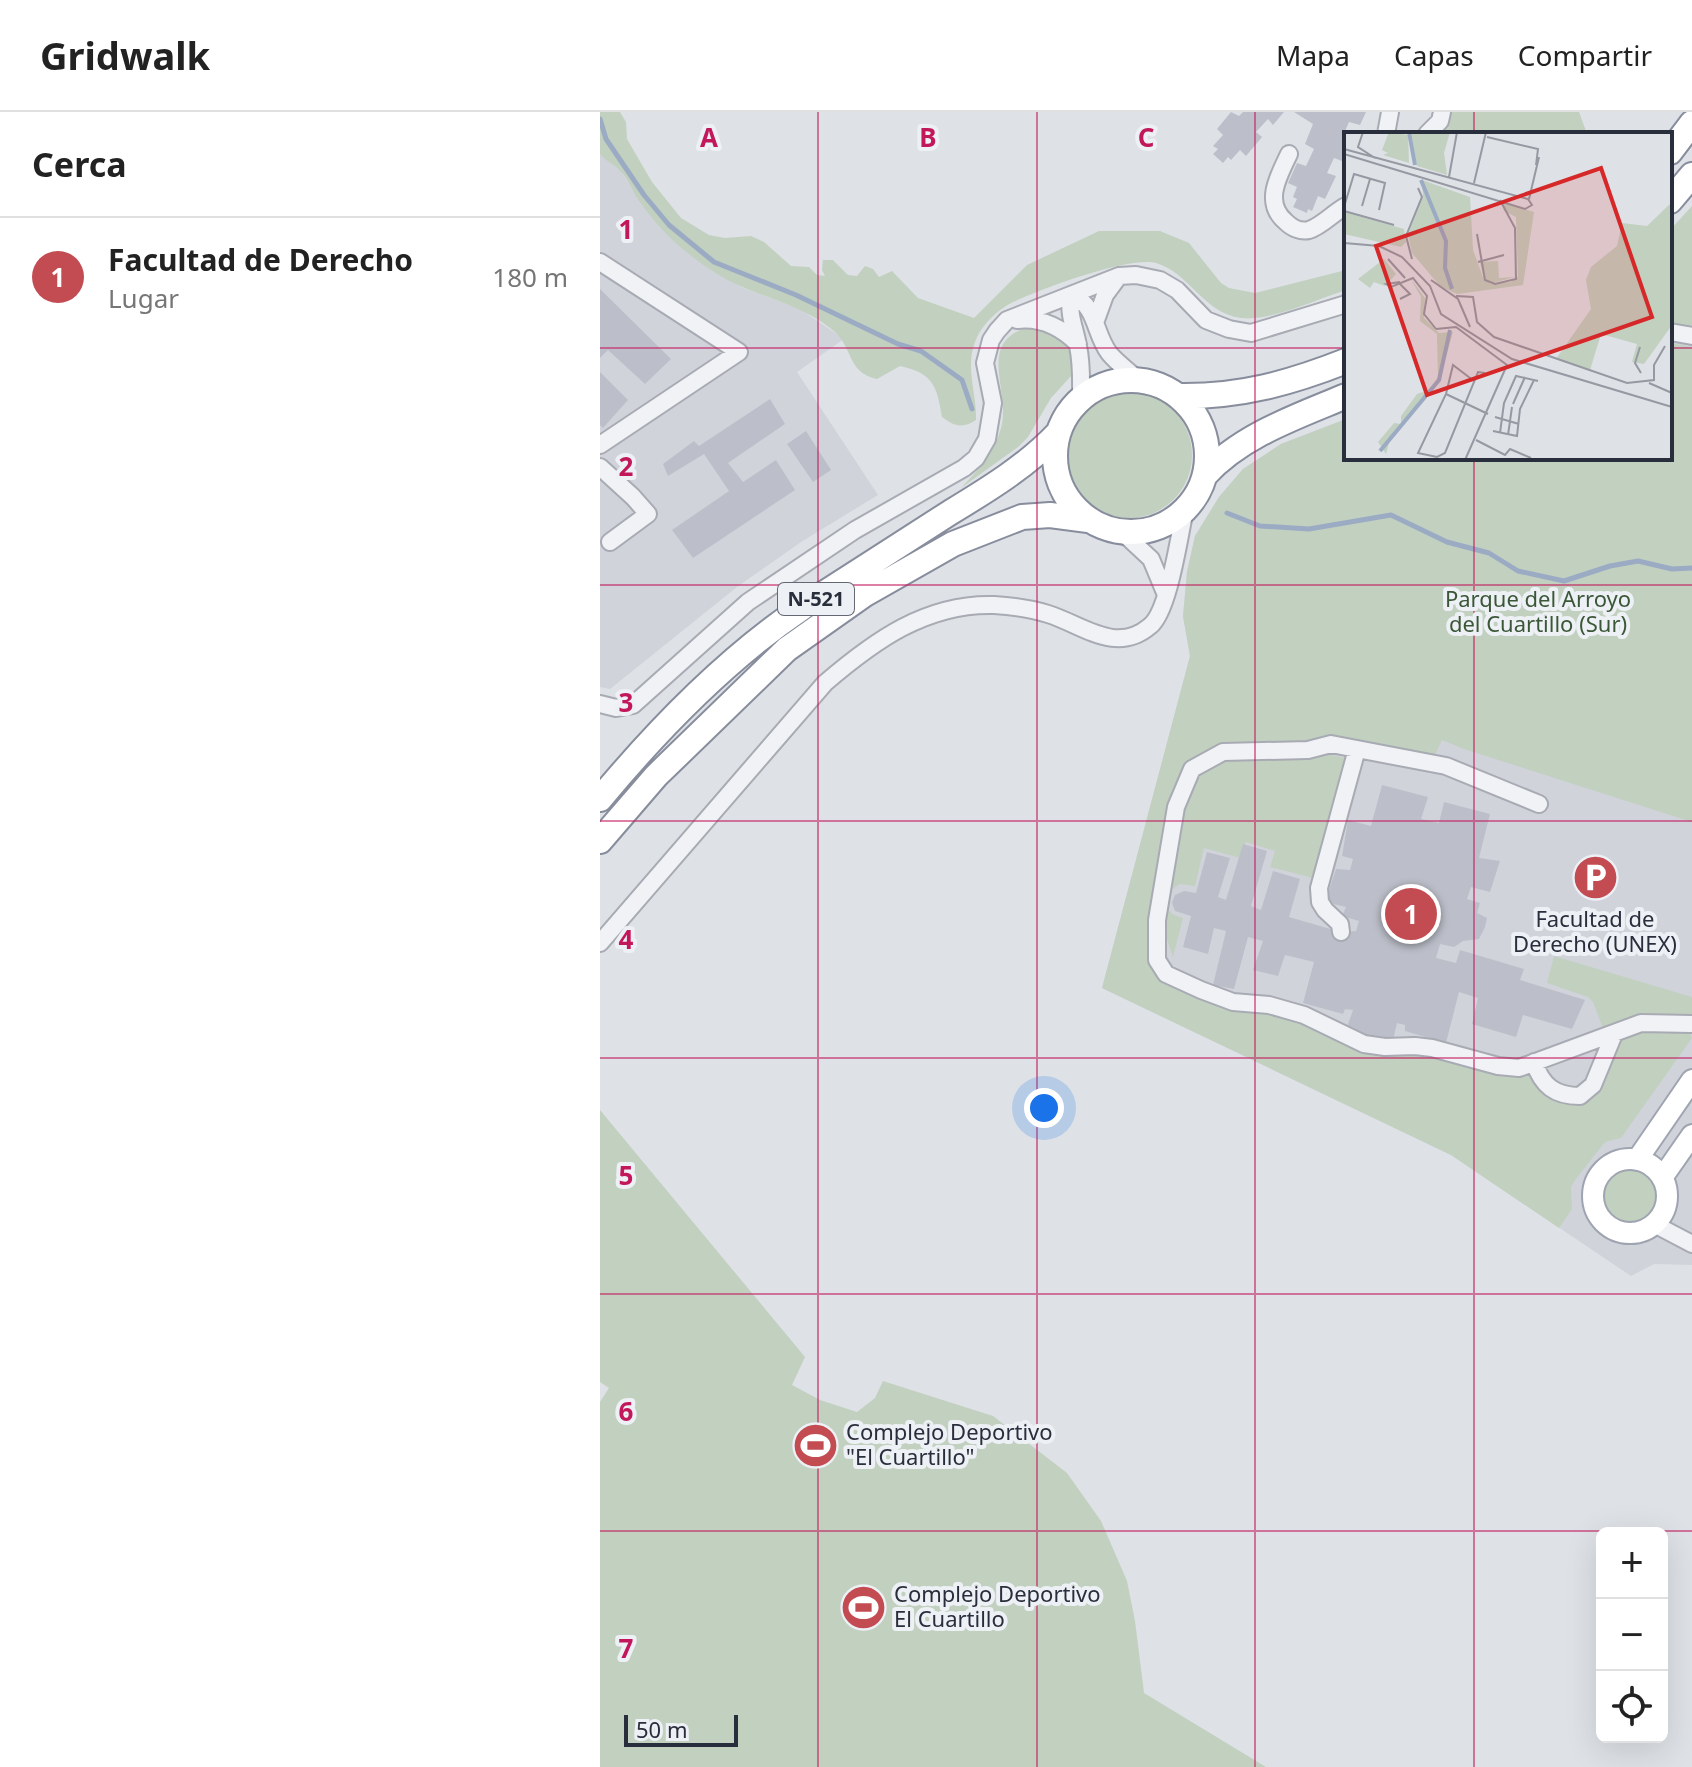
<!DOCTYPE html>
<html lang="es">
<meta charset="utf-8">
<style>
:root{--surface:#fff;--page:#f2f2f2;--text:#222;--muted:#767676;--line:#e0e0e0;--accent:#c24c51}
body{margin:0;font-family:"Noto Sans",sans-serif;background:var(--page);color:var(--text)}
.controls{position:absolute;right:24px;bottom:24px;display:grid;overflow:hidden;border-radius:12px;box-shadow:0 8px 32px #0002}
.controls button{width:72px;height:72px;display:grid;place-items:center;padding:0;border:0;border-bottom:2px solid var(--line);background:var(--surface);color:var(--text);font:40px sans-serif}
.scale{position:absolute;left:24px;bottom:20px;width:114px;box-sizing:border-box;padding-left:8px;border:4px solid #292e3c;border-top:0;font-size:22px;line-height:28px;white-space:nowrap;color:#292e3c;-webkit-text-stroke:6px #edf0f4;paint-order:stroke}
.you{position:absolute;left:444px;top:996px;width:28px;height:28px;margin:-20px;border:6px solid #fff;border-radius:50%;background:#1a73e8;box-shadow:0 0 0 12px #1a73e833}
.badge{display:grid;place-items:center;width:52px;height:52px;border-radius:50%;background:var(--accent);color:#fff;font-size:26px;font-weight:700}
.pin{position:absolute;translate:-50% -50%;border:4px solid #fff;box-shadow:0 2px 8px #0006}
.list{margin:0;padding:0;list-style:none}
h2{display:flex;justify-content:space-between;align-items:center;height:104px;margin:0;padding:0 32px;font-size:34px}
h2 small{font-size:26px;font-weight:400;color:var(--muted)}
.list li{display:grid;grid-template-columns:52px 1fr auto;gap:24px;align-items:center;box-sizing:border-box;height:120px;padding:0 32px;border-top:2px solid var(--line)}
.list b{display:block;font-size:30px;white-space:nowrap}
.list p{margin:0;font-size:26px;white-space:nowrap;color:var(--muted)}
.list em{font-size:26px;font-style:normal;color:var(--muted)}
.icon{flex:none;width:44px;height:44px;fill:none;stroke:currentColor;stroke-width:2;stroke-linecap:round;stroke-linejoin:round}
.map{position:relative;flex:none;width:1092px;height:1655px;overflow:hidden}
header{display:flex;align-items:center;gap:48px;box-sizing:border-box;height:112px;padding:0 40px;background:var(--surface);border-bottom:2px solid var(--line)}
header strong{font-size:38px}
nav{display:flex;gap:44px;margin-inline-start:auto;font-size:28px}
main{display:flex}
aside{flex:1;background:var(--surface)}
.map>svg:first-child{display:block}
</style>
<header>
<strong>Gridwalk</strong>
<nav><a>Mapa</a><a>Capas</a><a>Compartir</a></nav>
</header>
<main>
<aside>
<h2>Cerca<small></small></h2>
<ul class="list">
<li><span class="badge">1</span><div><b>Facultad de Derecho</b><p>Lugar</p></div><em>180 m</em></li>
</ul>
</aside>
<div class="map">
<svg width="1092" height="1655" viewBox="0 0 1092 1655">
<rect width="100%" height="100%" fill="#dee1e6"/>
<path fill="#d1d3db" d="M0,42L21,59L42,93L88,141L143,176L200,197L244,227L197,260L278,383L201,430L137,475L10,577L0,575Z
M1092,110V1153L1054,1152L1031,1164L851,1043L502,876L590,544L583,504L587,460L595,424L619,385L643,357L681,332L746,307V346H1070V137Z"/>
<path fill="#c2d0c0" d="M0,0H20L26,10L27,27L52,70L81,106L109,123L125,126L151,124L164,130L191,154L209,155L217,163L225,164L222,158L223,148H233L248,163L257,164L265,154L273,157L279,165L292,159L318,186L374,206L427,153L499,119H560L589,131L621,171L629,176L655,181L746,158V178C718,187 669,210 641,206C603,201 590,161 556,151C531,143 429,180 406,194C393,202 380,216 375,230C365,256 377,282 376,308C362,317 354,314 342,305C337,274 333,261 300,254L277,267C245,260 255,234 230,216C195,189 155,185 119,163C89,145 63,122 42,93C34,83 30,71 23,62C17,54 7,50 0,42Z
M843,0H979L987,22H841Z
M1092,94V217L1070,214V118Z
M429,215C457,216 477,235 471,264L451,286L428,325L418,335L361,376C379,357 396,339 402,312C409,276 377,229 429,215Z
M1070,231L1092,235V710L864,637L842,628L833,647L736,628L622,637L587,657L556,836L574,868L854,947L928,963L976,988L1022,926L1045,916L1088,917L1092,926L1021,1026L1005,1030L975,1068L971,1075L972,1097L959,1116L851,1043L502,876L590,544L583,504L587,460L595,424L619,385L643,357L681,332L746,307V346H1070Z
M466 343a63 63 0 1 1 126 0a63 63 0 1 1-126 0Z
M701,642H727L749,647L717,767L670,755L675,739L646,730L640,746L604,736L595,774L580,772L569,779L568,798L574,803L583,806L573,845L561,810L581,702L592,670L605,655L623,647Z
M954,844L1092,885V908L1004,919L993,890L988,885L947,871Z
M0,998L205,1245L192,1273L220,1288L257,1300L275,1286L283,1269L393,1304L467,1361L501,1409L527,1469L535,1509L544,1581L666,1655H0V1290L9,1276L0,1270Z
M1002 1084a27 27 0 1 1 54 0a27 27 0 1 1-54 0Z"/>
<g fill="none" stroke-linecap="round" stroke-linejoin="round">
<path stroke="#9cabc4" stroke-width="5" d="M0,7L6,27L44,83L69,113L114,150L196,183L298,232L321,239L362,268L372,297
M627,401L660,414L709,417L791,403L847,430L889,441L918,459L964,469L1010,454L1038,449L1072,457L1092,456"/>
</g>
<path fill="#bcbfc9" d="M631,0L639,4L643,0H684L673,13L668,7L656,20L662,25L646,44L640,38L631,48L628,45L623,51L613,42L618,37L613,34L623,23L617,17Z
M694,0H766L760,13L749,10L743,24L746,25V40L742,49L734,46L727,61L736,64L725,87L718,84L712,99L708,97L707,101L693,95L697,87L693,85L697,75L688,71L697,51L706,54L714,37L705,32L713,12Z
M0,177L71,247L45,272L8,238L0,246Z
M0,260L28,288L3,316L0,313Z
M170,287L185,312L128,351L143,370L176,348L195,378L93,446L72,418L129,379L104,342L68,364L63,352L94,329L99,334Z
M206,319L231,358L213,370L187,332Z
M782,673L828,685L821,707L839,711L844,690L890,702L879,746L900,749L890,780L871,775L867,787L880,791L877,801L887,806L885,815L879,827L863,829L854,835L840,832L836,846L856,851L860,838L924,857L920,868L985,888L972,917L923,903L916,925L872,912L878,886L859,880L846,931L805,919V913L797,911L793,928L785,930L750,922L748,912L753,898L745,897L743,902L703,891L714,850L685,843L678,864L653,858L663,829L648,825L634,877L613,873L626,819L614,816L608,842L583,835L591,804L575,799L572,791L575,783L584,779L596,781L607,740L630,746L618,785L626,788L643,732L667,739L651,794L661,798L673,759L700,767L689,805L741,820L756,819L759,809L742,804L746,795L725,790L736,757L750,758L753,747L742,744L748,708L771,714Z"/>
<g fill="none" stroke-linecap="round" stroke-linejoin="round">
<defs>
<path id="minor" d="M786,22L790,0
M827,22L840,9L842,0
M689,42C678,65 663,91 686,110C692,116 701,120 709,118C722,114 734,100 746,94
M0,150L139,240L0,333
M472,183C497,194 494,221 509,241C517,251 529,259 538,268
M472,183C467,202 475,215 478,234C482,252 481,268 481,286
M417,208C441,205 461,215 478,232
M496,208L505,183L519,164
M1070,220L1092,224
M0,355L33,385L48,402L10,430
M522,420L551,447L566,483
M0,592L16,596L33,593L148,490L255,418L364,356L376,346L387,327L393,291L385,251L391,228L397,219L407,208L519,164L536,163L560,168L577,178L606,208L629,217L651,221L746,192
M939,692L846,654L731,632L708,638L623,640L592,657L576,695L557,808V848L566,862L601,878L633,890L669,893L704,903L764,932L785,935L815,934L832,936L898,954L919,956L1041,911L1092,912
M741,820L740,812L725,798L720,790L719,776L757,637
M0,831L225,571C274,529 326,491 394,493C410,494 432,497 448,502C483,513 516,543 550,514C569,499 579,424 585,398
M934,950C942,974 955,984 980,984L993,973L1014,922
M1054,1112L1092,1132"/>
<path id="major" d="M993 1084a37 37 0 1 1 74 0a37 37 0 1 1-74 0Z
M1037,1048L1092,968
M1062,1066L1092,1023"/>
<path id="highway" d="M1070,40L1092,11
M1070,89L1092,63
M455 344a76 76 0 1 1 152 0a76 76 0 1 1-152 0Z
M579,284C640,285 690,271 746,249
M605,363C642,323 696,305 746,284
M0,687C59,616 126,547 203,495C252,463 302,432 351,400C389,377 428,353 458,321
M0,729L56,664L187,537L265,482L353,432L422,405L450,403L488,408"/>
</defs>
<use href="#minor" stroke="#a8abb3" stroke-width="20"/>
<use href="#major" stroke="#9fa4b1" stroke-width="24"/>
<use href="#highway" stroke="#878d9c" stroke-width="28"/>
<use href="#minor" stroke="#f1f2f5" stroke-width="16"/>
<use href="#major" stroke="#fff" stroke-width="20"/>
<use href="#highway" stroke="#fff" stroke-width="24"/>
</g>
<path fill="none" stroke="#c2185b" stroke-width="2" stroke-opacity="0.55" d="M218,0V1655M437,0V1655M655,0V1655M874,0V22M0,236H746M1070,236H1092M874,346V1655M0,473H1092M0,709H1092M0,946H1092M0,1182H1092M0,1419H1092"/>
<defs>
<symbol id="parking-disc" viewBox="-11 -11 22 22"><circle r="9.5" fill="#c24c51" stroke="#edf0f4"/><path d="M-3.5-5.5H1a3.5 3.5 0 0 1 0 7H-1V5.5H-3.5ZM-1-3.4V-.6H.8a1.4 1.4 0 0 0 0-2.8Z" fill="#fff"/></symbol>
<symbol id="stadium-disc" viewBox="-11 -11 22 22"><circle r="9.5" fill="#c24c51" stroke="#edf0f4"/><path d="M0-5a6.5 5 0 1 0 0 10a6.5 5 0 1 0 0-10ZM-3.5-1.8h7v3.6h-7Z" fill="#fff"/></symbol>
</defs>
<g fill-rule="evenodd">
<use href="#parking-disc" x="970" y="740" width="51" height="51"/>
<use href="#stadium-disc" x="190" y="1308" width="51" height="51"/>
<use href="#stadium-disc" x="238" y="1470" width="51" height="51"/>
</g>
<g text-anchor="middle" stroke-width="8" stroke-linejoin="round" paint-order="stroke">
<rect fill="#edf0f4" stroke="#646873" stroke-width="2" x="178" y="471" width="76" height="32" rx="6"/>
<g font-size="20" font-weight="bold" fill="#292e3c">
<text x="216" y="494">N-521</text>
</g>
<g font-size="22" fill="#3a5737" stroke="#edf0f4">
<text x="938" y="495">Parque del Arroyo<tspan x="938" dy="25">del Cuartillo (Sur)</tspan></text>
</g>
<g font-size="22" fill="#292e3c" stroke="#edf0f4" text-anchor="start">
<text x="995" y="815" text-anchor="middle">Facultad de<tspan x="995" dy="25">Derecho (UNEX)</tspan></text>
<text x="246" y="1328">Complejo Deportivo<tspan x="246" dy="25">"El Cuartillo"</tspan></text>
<text x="294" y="1490">Complejo Deportivo<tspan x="294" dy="25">El Cuartillo</tspan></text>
</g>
</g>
<g transform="translate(744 20)">
<rect width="328" height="328" fill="#dee1e6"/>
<path d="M45,0L64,3L65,31L39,23L44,21L38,18ZM67,0H106L100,21L103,43L73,34ZM78,48L126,65L129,118L140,148L136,130L154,129L155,146L171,145L145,152L167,150L174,144L172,85L160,79L158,70L190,80L179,153L113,162L96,154L68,121L64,103L79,65ZM328,70V193L300,232L288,230L293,212L257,202L246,238L212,227L247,177L242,148L247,135L273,114L278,91L303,94ZM0,80L60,97L62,110L57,115L0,102ZM40,127L52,142L41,154L30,150L26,156L14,147ZM67,147L81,166L80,186L95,201L109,200L95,250L46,307L42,322L34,310L50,291L57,292V284L73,262L85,258L94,245L93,202L76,189L77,165Z" fill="#c2d0c0"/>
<path fill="none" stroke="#9cabc4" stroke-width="4" d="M65,0L71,33M77,48L102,109L101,136L108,157M36,319L95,248L106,198"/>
<path fill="none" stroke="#9699a2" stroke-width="2" d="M19,0L14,15L31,26M143,5L194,17L192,33M0,17L184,67L188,73L181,77L0,22M105,45L113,0M130,51L142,0M185,67L195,25M18,74L26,47M0,75L10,42L41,51L35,78M0,79L50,93M133,102L141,148L151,152L172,147L171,96L156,68M0,111L35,114L58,125L86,154L97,182L168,227L328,275M44,127L61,146M68,127L62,104L78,65L74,56M134,130L160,123M87,148L114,167L126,195M56,150L42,152L47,155L69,146L83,164L80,182L92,197M55,151L66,162L56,167M112,164L129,165L133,190L150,205L283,251L310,248V233L321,214M92,197L112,195L163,233L121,328M296,215L291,231L297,241M130,249L109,233L102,262L74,321L93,325L101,321L134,240L141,241M305,251L328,261M102,262L144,282M169,272L181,245M151,285L175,292M149,299L173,304L176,277L190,248M156,301L160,271L172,244L194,249M164,303L168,275M132,308L161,323L166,317L187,326"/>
<path fill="#d62828" fill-opacity="0.15" stroke="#d62828" stroke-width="4" d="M257,36L308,185L83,263L32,114Z"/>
<rect width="328" height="328" fill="none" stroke="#292e3c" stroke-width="4"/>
</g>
<g font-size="26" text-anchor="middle" font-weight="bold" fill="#c2185b" stroke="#edf0f4" stroke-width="8" stroke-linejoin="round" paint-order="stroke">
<text x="109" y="35">A</text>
<text x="328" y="35">B</text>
<text x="546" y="35">C</text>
<text x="26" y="127">1</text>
<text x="26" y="364">2</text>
<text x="26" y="600">3</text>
<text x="26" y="837">4</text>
<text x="26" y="1073">5</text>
<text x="26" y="1309">6</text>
<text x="26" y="1546">7</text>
</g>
</svg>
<div class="controls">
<button>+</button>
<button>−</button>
<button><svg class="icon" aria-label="locate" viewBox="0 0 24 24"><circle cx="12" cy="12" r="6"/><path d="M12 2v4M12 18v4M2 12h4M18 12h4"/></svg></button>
</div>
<div class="scale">50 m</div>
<div class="you"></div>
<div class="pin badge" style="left:811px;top:802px">1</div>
</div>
</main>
